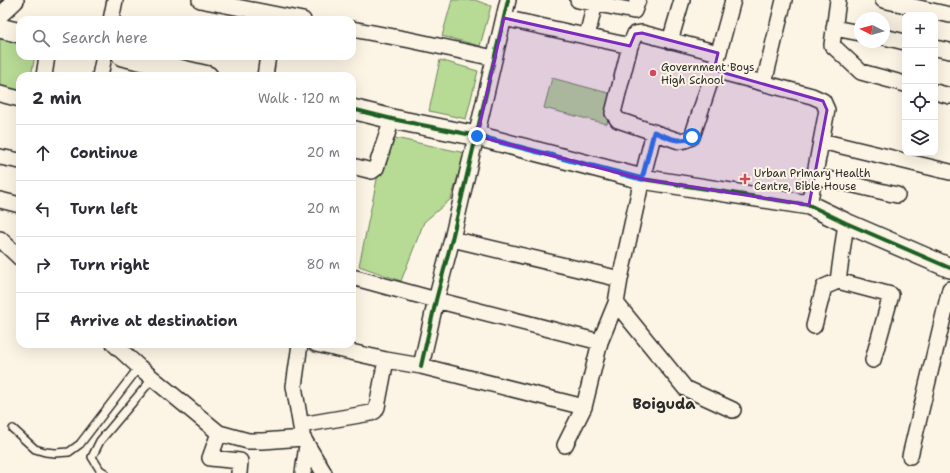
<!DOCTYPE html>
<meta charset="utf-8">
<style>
:root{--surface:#fff;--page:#f7f7f7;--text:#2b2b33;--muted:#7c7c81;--line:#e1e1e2}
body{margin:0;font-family:"Shantell Sans",sans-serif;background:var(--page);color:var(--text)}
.controls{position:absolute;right:12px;top:12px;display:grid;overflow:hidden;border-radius:8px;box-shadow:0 4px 16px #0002}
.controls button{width:36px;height:36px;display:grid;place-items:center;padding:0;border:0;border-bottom:1px solid var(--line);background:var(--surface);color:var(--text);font:20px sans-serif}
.compass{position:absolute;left:854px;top:12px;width:36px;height:36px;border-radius:50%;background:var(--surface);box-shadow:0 4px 16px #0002;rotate:276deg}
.stop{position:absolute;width:12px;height:12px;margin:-9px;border:3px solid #1a73e8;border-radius:50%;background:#fff}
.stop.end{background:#1a73e8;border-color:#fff;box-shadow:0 1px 4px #0008}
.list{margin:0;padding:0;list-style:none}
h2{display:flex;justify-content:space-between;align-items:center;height:52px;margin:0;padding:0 16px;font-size:17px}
h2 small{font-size:13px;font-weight:400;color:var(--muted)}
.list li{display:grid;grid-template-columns:26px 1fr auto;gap:12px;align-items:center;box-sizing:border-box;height:56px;padding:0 16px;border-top:1px solid var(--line)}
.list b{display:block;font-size:15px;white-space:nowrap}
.list em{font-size:13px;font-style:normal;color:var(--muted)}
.icon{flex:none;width:22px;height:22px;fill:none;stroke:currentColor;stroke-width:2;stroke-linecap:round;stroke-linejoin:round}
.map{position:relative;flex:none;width:950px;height:473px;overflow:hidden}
.search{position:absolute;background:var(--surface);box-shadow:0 4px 16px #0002;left:16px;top:16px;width:340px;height:44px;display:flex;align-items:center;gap:10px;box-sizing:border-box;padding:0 14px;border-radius:12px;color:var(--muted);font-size:15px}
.panel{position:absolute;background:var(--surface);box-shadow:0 4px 16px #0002;left:16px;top:72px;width:340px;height:276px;border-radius:12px}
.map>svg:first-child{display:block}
</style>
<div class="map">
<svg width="950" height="473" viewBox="0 0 950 473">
<rect width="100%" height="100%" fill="#fcf5e5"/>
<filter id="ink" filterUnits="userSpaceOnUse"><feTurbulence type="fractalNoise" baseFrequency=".025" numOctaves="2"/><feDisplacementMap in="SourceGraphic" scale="8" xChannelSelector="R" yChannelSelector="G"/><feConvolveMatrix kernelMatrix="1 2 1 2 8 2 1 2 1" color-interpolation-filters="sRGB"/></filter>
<g filter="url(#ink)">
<path fill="#b7da94" stroke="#718260" d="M452,0H475L491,6L480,46L442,36Z
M0,34L20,38V56H35L31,76H20V97L0,93Z
M440,60L478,71L466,119L429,111Z
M552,78L612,94L607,124L544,108Z
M386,136L465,153L451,199L424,222L401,281L359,266Z"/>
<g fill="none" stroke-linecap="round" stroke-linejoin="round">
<defs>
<path id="service" d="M13,429L35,449L45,452L55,453L69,452L80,444L139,367
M105,473L100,470L92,457L100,441L153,378"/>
<path id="minor" d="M200,0L303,20
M578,0L634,11L638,0
M838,0L832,45L861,72L905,84
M883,0L950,15
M504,18L630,46L635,34L642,33L718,53
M111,20L115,0
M834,28L860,33
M352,29L410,40L494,58
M587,36L595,3
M884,37L905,42
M670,41L682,0
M630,46L613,113L618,120L679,141L685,140L692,137L714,70L733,0
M935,48L950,51
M714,70L812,96L823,101L827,110L809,205
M44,76L47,56
M100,76L104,56
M265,76L268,56
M764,83L784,0
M935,92L950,96
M0,94L20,99
M821,141L950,172
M0,157L20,161
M352,166L372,171L376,168L392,119
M815,176L897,195
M0,200L20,205
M0,239L20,258
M452,239L620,279
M352,277L436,300L600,342
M838,281L891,295L873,360
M616,303L685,388L733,410
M814,326L824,287L838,281L846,223
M114,344L139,367L219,433L248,441H263L303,438L324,473
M300,344L294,386L302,433
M316,344L386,360L421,366L584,407
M421,366L436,300L452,239L508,0
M301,425L371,413L375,411L377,407L386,360
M219,433L210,458L240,461L239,473
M565,445L584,407L600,342L616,303L620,279L642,179L654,132
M910,456L950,289
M303,473L307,445"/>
<path id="tertiary" d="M0,13L14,0
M0,28L20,33
M122,56L208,76
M352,109L392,119L477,136L642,179L809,205L846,223L950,268"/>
</defs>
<use href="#service" stroke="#2b2b2b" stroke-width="10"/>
<use href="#minor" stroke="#2b2b2b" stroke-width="18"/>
<use href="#tertiary" stroke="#2b2b2b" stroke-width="22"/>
<use href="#service" stroke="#fcf5e5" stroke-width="7"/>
<use href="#minor" stroke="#fcf5e5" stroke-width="15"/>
<use href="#tertiary" stroke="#fcf5e5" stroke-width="19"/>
<path stroke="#2b2b2b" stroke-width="3" d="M0,3L3,0"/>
<defs>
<path id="cycleway" d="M352,109L392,119L477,136L642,179L809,205L846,223L950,268
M421,366L436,300L452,239L508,0"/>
</defs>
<use href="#cycleway" stroke="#fcf5e5" stroke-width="6"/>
<use href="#cycleway" stroke="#1b5e20" stroke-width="4"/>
</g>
</g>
<g fill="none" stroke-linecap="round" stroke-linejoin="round" filter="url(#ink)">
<path stroke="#1a73e8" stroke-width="5" d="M477,136L642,179L654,132C668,137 677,144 692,137"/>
</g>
<path fill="#7b2cbf" fill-opacity="0.2" stroke="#7b2cbf" stroke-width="3" stroke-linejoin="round" d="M504,18L630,46L635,34L642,33L718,53L714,70L823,101L827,110L809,205L642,179L477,136Z"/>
<g fill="#d1495b" stroke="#fcf5e5" stroke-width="1.5">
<circle cx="653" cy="73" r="4"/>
<path d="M743 173h4v4h4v4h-4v4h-4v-4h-4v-4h4z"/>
</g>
<g text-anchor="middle" stroke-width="4" stroke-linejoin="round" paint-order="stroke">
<g font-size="11" fill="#2b2b2b" stroke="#fcf5e5" text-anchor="start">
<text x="661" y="71">Government Boys<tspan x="661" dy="13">High School</tspan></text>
<text x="754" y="177">Urban Primary Health<tspan x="754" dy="13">Centre, Bible House</tspan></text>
</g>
<g font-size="15" font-weight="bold" fill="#2b2b2b" stroke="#fcf5e5">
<text x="664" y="409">Boiguda</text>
</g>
</g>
</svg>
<div class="controls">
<button>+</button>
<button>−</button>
<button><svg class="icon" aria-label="locate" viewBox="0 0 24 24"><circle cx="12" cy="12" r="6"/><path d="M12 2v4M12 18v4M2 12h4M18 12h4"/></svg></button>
<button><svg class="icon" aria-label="layers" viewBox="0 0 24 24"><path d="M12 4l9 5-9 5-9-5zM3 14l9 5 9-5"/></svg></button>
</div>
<svg class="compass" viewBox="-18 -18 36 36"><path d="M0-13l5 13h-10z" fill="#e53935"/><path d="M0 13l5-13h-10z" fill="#7c7c81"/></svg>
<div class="stop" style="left:692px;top:137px"></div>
<div class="stop end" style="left:477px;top:136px"></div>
<div class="search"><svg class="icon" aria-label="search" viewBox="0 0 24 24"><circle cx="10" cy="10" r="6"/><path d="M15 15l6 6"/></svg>Search here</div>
<section class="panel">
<h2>2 min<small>Walk · 120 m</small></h2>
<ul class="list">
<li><svg class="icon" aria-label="ahead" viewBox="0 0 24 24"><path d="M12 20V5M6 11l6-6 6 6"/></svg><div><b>Continue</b></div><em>20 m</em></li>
<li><svg class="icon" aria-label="left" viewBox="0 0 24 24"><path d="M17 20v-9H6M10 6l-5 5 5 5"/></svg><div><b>Turn left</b></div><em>20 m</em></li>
<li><svg class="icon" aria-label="right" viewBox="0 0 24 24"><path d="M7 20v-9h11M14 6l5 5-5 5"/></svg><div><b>Turn right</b></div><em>80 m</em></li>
<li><svg class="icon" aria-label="arrive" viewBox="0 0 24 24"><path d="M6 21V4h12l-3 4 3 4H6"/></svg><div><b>Arrive at destination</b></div></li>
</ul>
</section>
</div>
